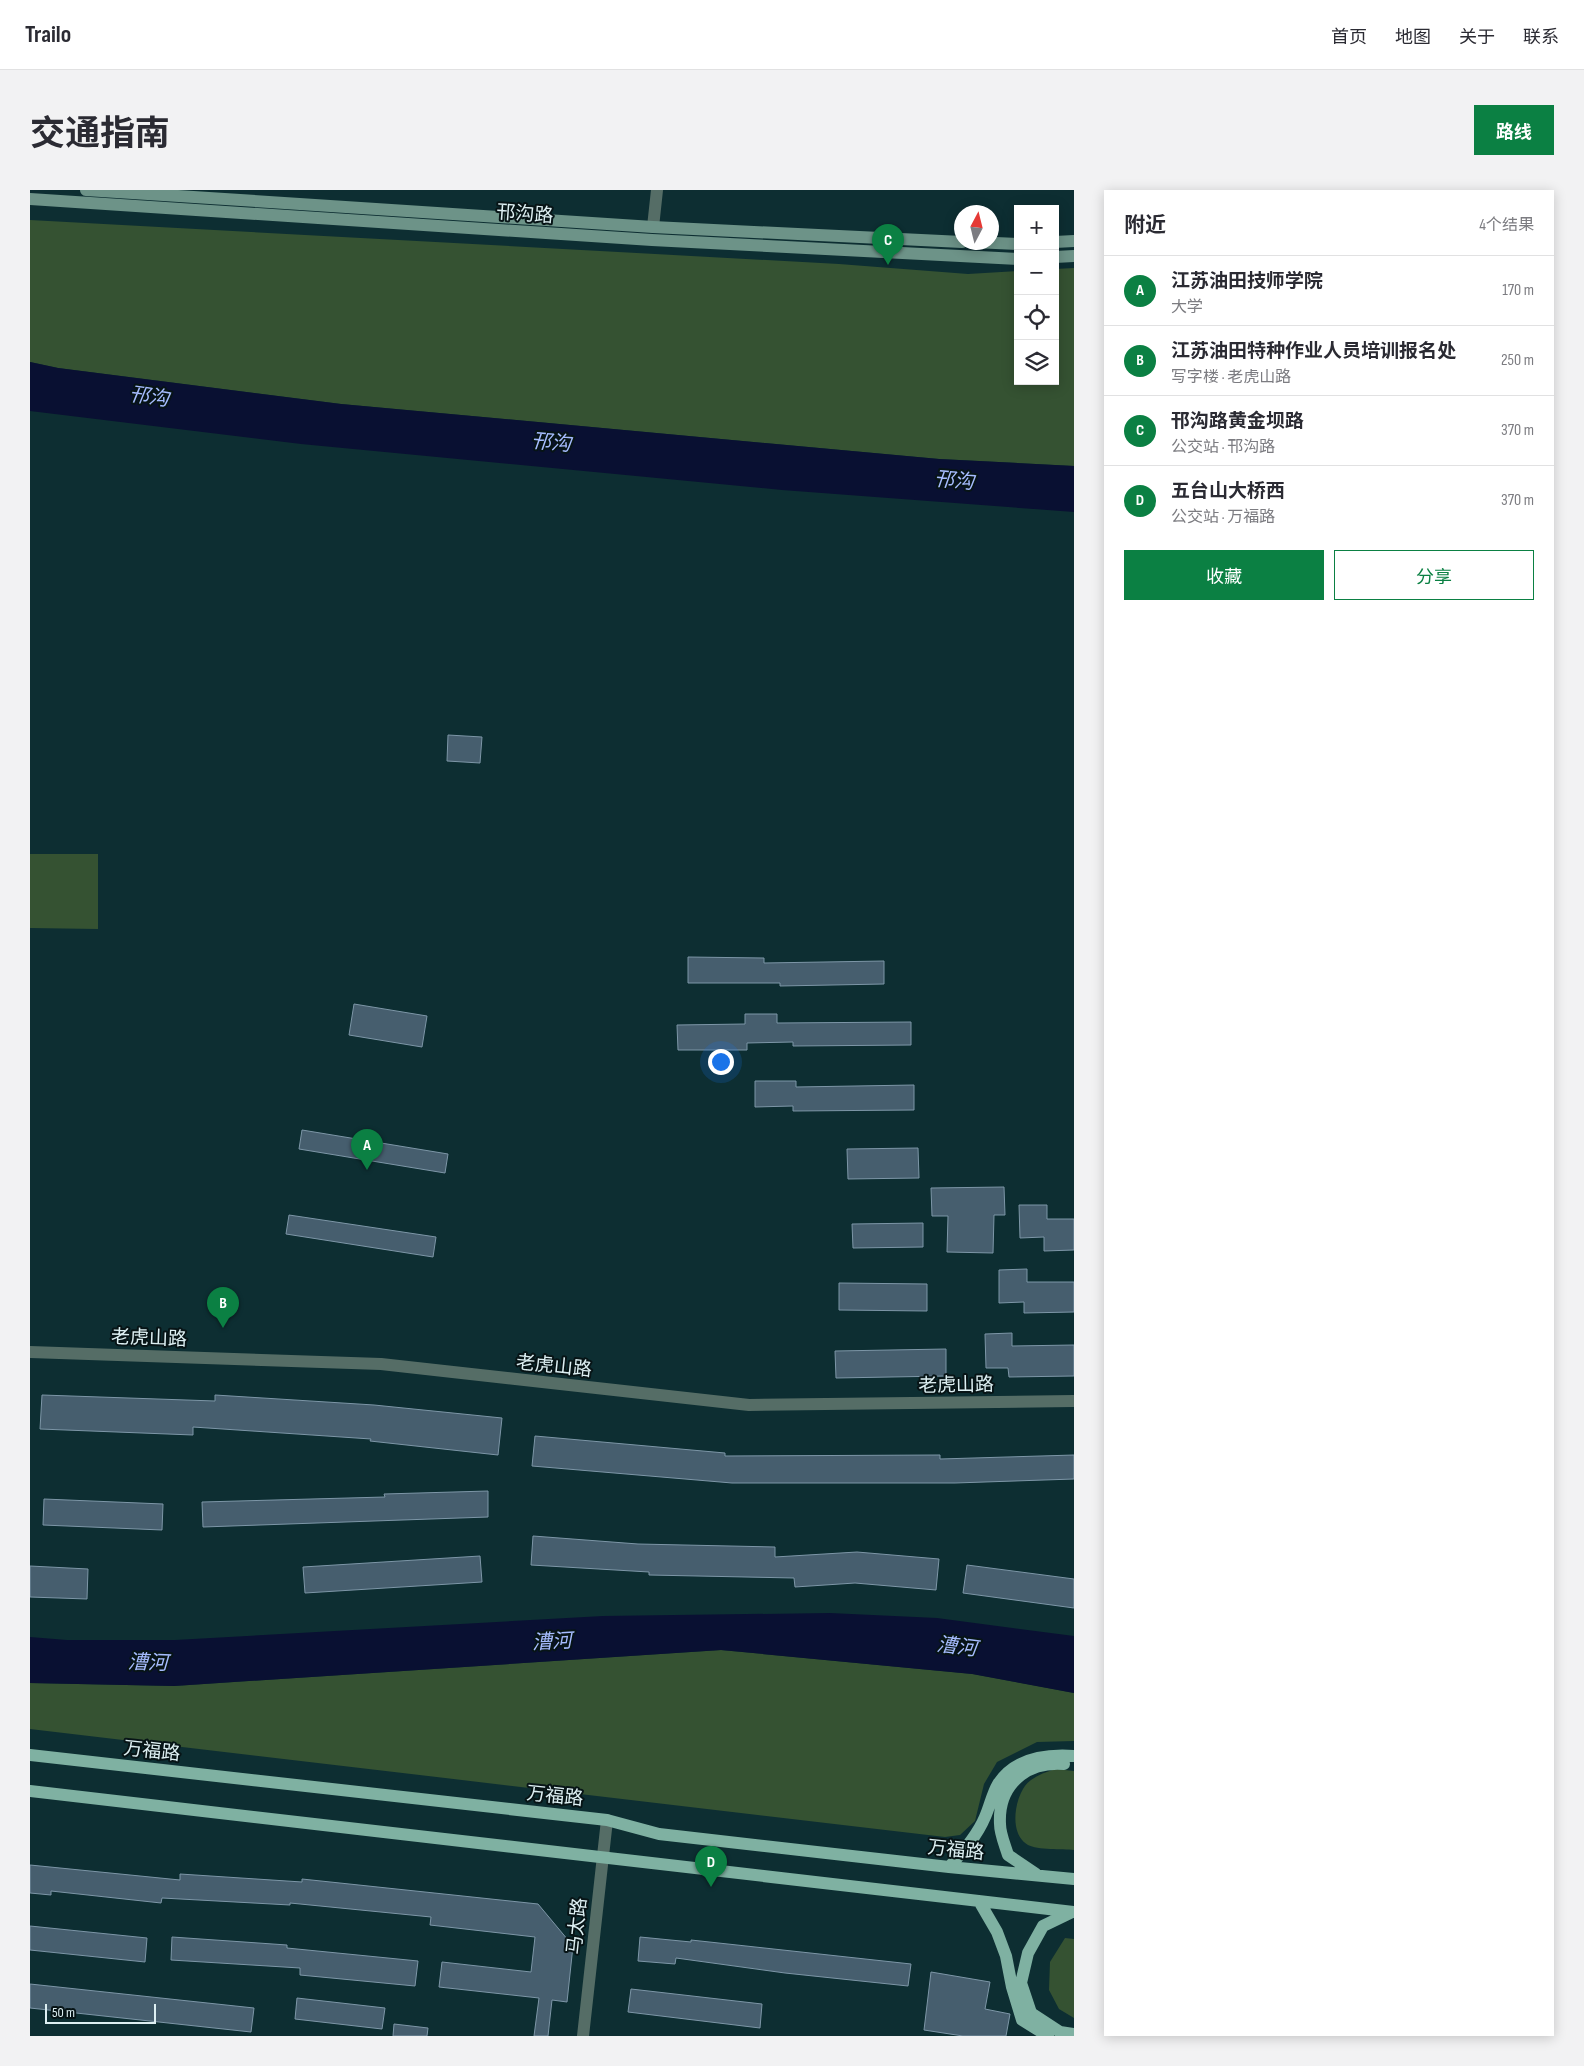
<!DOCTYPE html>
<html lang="zh">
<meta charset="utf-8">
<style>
:root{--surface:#fff;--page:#f2f2f3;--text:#2b2b33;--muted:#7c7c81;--line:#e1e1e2;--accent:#0b8043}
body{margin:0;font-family:"Sofia Sans Condensed","Noto Sans SC",sans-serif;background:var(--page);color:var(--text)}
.controls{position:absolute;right:15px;top:15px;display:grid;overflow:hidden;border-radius:0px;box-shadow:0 2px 12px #0003}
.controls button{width:45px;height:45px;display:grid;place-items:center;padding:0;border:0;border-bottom:1px solid var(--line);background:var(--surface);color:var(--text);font:25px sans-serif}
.compass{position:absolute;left:924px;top:15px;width:45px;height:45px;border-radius:50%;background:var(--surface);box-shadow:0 2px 12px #0003;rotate:7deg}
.scale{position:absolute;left:15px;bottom:12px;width:111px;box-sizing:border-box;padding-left:5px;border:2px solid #ddeff2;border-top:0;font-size:14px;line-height:18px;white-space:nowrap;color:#ddeff2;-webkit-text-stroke:4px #071416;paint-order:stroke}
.you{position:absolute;left:690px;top:871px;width:18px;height:18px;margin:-12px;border:4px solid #fff;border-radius:50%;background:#1a73e8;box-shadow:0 0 0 8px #1a73e833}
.badge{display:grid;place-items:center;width:32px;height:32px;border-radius:50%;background:var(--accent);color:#fff;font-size:16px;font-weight:700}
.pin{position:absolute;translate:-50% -41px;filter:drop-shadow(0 1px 2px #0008)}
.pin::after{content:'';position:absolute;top:26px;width:18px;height:15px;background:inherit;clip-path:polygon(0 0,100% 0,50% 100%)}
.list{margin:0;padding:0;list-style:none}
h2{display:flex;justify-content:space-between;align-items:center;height:65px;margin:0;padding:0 20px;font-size:21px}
h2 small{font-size:16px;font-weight:400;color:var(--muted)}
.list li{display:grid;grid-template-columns:32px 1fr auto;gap:15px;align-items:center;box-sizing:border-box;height:70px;padding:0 20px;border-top:1px solid var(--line)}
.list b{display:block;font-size:19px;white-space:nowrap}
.list p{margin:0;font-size:16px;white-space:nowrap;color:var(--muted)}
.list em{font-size:16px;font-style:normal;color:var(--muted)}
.actions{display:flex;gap:10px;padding:15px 20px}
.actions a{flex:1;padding:11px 0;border:1px solid var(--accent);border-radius:0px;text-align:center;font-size:18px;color:var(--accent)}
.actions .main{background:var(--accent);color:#fff}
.icon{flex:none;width:28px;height:28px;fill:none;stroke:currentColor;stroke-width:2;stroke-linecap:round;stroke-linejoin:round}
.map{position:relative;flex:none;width:1044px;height:1846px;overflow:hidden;border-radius:0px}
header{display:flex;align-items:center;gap:30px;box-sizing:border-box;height:70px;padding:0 25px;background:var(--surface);border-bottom:1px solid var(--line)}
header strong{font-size:24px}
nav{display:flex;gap:28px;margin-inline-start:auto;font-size:18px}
.intro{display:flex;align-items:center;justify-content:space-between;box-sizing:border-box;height:120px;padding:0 30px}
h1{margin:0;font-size:35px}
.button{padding:12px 22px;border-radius:0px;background:var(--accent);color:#fff;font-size:18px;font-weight:700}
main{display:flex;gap:30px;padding:0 30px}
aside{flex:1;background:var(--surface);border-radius:0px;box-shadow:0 2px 12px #0003}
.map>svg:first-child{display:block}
</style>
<header>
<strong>Trailo</strong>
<nav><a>首页</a><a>地图</a><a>关于</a><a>联系</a></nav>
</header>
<div class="intro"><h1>交通指南</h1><a class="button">路线</a></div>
<main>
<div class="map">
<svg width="1044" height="1846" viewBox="0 0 1044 1846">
<rect width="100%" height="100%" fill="#0d2e32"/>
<path fill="#355232" d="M0,30L809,74L938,84L988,81V191H1025V79L1044,78V276L909,269L311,214L28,178L0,172Z
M0,664H68V739L0,738Z
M691,1460L943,1484L1044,1503V1551L1007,1552L967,1572L954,1594L945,1631L930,1645L915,1647L0,1539V1493L144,1496Z
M1025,1579L1044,1581V1660C1033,1659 1007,1660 998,1655C980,1645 984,1614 993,1599C999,1588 1013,1583 1025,1579Z
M1035,1748L1044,1749V1828L1029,1819L1019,1800L1020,1772Z"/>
<path fill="#091032" d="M0,172L28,178L311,214L909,269L1044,276V322L752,300L271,254L0,221Z
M800,1423L907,1428L1044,1446V1503L942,1484L691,1460L144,1496L0,1493V1447L37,1450H145L573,1426Z"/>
<path fill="#465e6e" stroke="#7d96a7" d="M418,545L452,547L450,573L417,571Z
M658,767L734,768V773L854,771V794L750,796V793H658Z
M324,814L397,826L392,857L319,845Z
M715,824H747V833L881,832V855L763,856V852L717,853V860H648L647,835L715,834Z
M725,891H766V897L884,895V920L763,921V916L725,917Z
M272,940L418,964L415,983L269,959Z
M888,958L889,988L818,989L817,959Z
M974,997L975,1025H964L963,1063L917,1062L918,1026H902L901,998Z
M989,1015H1017V1029H1044V1060L1014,1061V1047L990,1048Z
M259,1025L406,1047L403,1067L256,1044Z
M893,1033V1057L823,1058L822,1034Z
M997,1079V1092H1044V1122L994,1123V1112L969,1113V1080Z
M809,1093L897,1094V1121L809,1120Z
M982,1143V1156L1044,1155V1186L979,1187L978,1178H956L955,1144Z
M916,1159V1186L806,1188L805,1161Z
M12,1205L185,1211V1205L344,1215L472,1228L468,1265L340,1251L341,1249L163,1237V1245L10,1239Z
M505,1246L695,1263V1266L910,1265V1269L1044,1265V1289L925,1293H702L502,1276Z
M458,1301V1327L173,1337L172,1312L355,1307L354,1304Z
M14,1309L133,1314L132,1340L13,1335Z
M503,1346L608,1354L745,1357V1367L827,1362L909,1369L906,1400L825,1393L765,1397L764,1388L619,1385V1382L501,1375Z
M450,1366L452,1392L275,1403L273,1377Z
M937,1375L1044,1389V1418L933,1403Z
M0,1376L58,1379L57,1409L0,1407Z
M0,1675L150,1690V1684L272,1692V1689L508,1714L543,1756L537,1812L522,1810L518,1846H504L509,1808L409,1797L412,1772L501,1782L505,1747L400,1735L401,1727L260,1713V1715L132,1708L131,1713L21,1701V1705L0,1703Z
M0,1736L117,1748L115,1772L0,1760Z
M142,1747L257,1755V1758L388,1771L385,1796L270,1785V1778L141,1770Z
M610,1747L661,1752V1750L881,1774L878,1796L755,1783L646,1768L645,1774L608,1771Z
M901,1782L960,1792L955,1819L980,1824L976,1846H933L894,1840Z
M0,1794L224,1818L221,1842L0,1818Z
M601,1799L732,1814L730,1838L598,1822Z
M267,1808L355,1818L352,1839L265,1829Z
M364,1834L398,1838L397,1846H363Z"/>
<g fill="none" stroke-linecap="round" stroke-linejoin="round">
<path stroke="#556d66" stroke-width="12" d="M623,37L627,0"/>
<path stroke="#556d66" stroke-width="12" d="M0,1162L351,1174L719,1215L1044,1211
M553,1846L577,1630"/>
<path stroke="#6d9388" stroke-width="12" d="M56,0L623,37L932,52
M0,9L622,50L988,69
M943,52L988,54
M1025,52L1044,51
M1025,67L1044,66"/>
<path stroke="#7fb1a2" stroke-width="12" d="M0,1565L577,1630L629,1644L919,1677L1044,1689
M0,1601L1044,1722
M919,1677C933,1662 947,1646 955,1627C960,1616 962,1604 968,1594C985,1568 1016,1564 1044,1566
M1006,1684L978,1665C975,1655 970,1644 970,1634C968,1595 996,1571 1034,1574
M949,1711L967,1742L976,1766L982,1797L992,1830L1018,1846
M1042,1722L1013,1736L998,1763L991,1793L1001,1823L1030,1842L1044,1844"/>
</g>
<g text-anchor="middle" stroke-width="4" stroke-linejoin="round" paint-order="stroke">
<g font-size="19" fill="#ddeff2" stroke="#071416">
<text transform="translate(495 23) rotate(4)" y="7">邗沟路</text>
<text transform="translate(119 1147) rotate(2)" y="7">老虎山路</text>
<text transform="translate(524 1175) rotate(6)" y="7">老虎山路</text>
<text transform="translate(926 1194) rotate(-1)" y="7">老虎山路</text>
<text transform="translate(122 1560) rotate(6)" y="7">万福路</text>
<text transform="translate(525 1605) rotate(6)" y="7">万福路</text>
<text transform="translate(926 1659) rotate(6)" y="7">万福路</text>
<text transform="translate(546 1736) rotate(-84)" y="7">马太路</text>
</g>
<g font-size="20" font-style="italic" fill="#a6bcfe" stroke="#071416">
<text transform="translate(119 206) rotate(8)" y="7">邗沟</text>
<text transform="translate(521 252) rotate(5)" y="7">邗沟</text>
<text transform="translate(924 290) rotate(5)" y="7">邗沟</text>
<text transform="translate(522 1451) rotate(-3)" y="7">漕河</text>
<text transform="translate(927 1456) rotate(7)" y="7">漕河</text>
<text transform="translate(118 1472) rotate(2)" y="7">漕河</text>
</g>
</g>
</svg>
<div class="controls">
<button>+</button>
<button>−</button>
<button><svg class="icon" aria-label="locate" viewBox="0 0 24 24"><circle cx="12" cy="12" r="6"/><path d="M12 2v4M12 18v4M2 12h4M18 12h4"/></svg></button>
<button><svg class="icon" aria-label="layers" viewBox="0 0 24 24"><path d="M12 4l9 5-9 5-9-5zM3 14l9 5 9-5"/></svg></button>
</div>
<svg class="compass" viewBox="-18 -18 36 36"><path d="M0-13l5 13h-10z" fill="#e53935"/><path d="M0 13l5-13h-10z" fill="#7c7c81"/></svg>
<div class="scale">50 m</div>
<div class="you"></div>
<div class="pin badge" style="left:337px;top:980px">A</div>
<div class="pin badge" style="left:193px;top:1138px">B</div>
<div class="pin badge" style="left:858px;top:75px">C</div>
<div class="pin badge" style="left:681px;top:1697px">D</div>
</div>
<aside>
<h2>附近<small>4个结果</small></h2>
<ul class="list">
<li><span class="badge">A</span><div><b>江苏油田技师学院</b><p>大学</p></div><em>170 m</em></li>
<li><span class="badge">B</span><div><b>江苏油田特种作业人员培训报名处</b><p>写字楼 · 老虎山路</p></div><em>250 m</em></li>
<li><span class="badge">C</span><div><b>邗沟路黄金坝路</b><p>公交站 · 邗沟路</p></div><em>370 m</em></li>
<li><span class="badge">D</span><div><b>五台山大桥西</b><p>公交站 · 万福路</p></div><em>370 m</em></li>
</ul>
<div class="actions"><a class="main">收藏</a><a>分享</a></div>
</aside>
</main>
